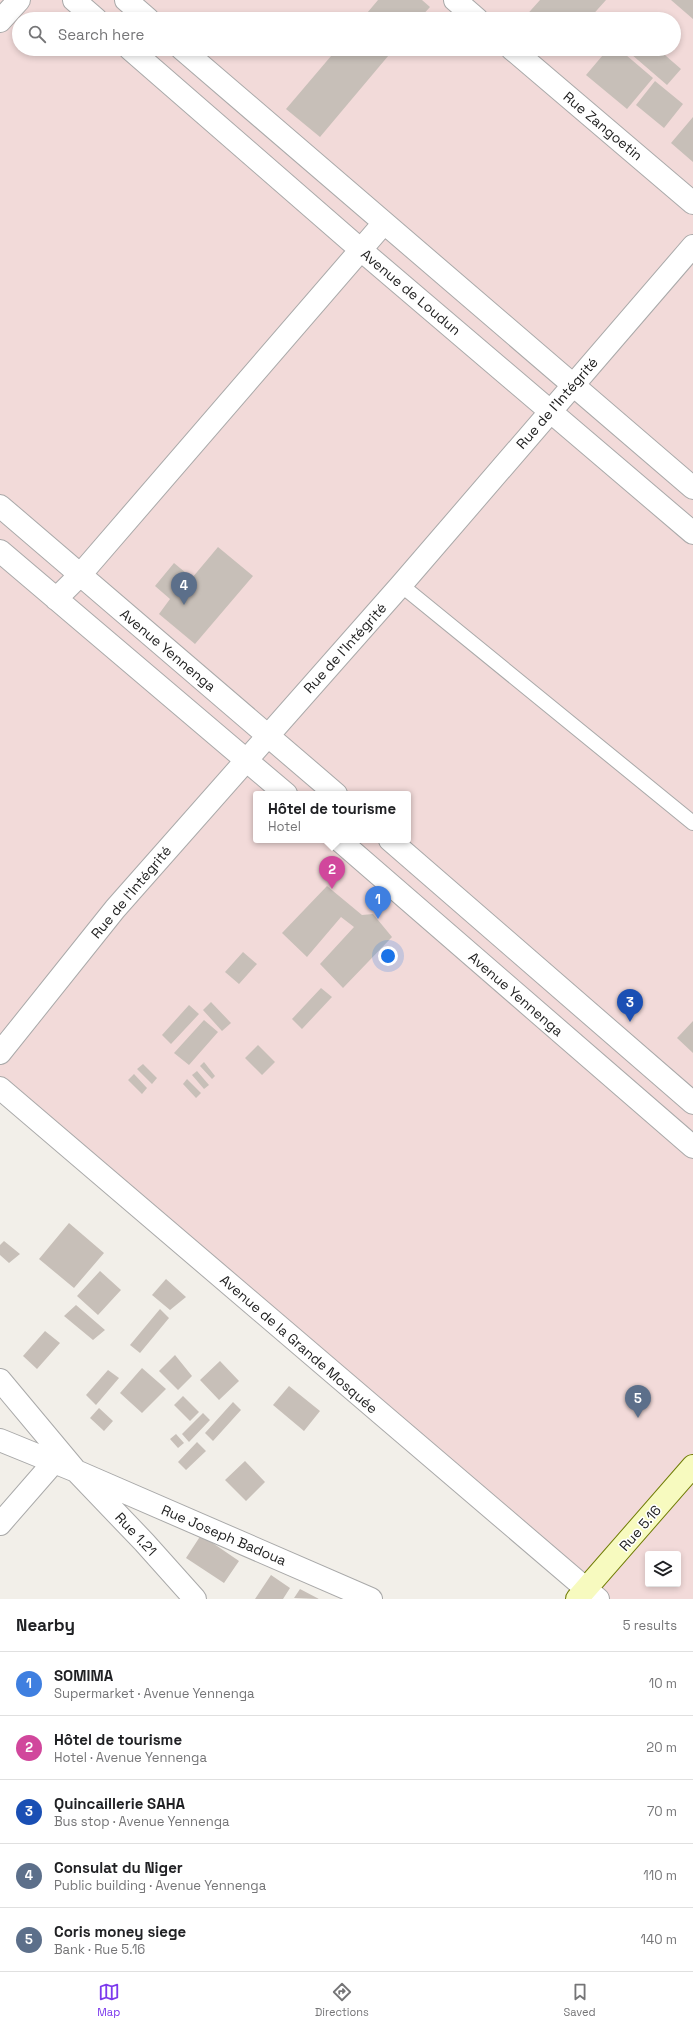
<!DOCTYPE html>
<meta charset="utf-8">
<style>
:root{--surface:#fff;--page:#f2f2f2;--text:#202124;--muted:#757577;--line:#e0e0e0;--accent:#7c3aed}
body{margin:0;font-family:"Space Grotesk",sans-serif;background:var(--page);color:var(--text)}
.controls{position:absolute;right:12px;bottom:12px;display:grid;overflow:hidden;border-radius:4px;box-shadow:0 2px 6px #0003}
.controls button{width:36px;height:36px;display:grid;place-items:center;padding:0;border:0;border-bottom:1px solid var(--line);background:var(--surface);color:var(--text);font:20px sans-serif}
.you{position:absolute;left:388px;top:956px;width:14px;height:14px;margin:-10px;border:3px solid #fff;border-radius:50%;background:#1a73e8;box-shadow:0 0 0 6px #1a73e833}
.badge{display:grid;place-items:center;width:26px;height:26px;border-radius:50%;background:var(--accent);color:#fff;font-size:13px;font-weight:700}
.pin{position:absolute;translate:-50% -33px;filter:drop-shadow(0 1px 2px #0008)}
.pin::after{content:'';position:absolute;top:21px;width:14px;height:12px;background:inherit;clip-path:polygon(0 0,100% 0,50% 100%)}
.popup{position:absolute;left:253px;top:791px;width:158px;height:52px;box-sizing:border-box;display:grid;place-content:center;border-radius:4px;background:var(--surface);filter:drop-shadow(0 1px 3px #0005);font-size:13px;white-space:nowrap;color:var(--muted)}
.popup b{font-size:15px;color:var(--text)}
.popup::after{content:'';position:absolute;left:50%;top:100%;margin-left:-8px;border:8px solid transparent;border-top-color:var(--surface)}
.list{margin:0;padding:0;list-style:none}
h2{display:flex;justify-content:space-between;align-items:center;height:52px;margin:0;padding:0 16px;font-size:17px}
h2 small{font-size:13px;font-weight:400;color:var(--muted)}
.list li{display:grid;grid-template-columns:26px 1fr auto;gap:12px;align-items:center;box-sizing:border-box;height:64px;padding:0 16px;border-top:1px solid var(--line)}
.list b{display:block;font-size:15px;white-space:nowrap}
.list p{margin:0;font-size:13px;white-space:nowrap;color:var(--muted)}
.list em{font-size:13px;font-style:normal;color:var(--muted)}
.icon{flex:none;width:22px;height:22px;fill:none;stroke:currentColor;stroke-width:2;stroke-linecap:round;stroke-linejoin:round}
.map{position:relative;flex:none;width:693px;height:1599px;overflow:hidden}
.search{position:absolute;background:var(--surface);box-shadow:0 2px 6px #0003;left:12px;right:12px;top:12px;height:44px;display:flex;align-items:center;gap:10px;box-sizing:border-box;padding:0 14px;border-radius:22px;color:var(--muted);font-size:15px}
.sheet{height:372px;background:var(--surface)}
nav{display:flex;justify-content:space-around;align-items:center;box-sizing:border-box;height:56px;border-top:1px solid var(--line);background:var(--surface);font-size:11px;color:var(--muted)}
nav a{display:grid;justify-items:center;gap:2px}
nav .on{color:var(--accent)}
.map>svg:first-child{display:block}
</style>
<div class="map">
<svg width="693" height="1599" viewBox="0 0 693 1599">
<rect width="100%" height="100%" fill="#f2efe9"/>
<path fill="#f2dad9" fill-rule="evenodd" d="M0,0H693V1599H598L0,1088ZM19,19H674V49H19ZM256,794H408V840H256ZM648,1554H678V1584H648Z"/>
<path fill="#c7bfb8" d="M378,0H422L430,7L419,19H362Z
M540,0H606L589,19H523Z
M671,0H693V19Z
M337,49H394L320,137L286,109Z
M608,49H619L653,78L627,109L586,75Z
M636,49H658L681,69L667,85L631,54Z
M655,81L683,104L664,128L636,105Z
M693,117V162L671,143Z
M218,547L253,576L195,644L159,614L170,599L155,586L174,563L192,578Z
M327,886L362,915L373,914L392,937L343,988L320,964L354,927L341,917L307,957L282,933Z
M243,952L257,964L239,984L225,972Z
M321,988L332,997L302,1029L292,1019Z
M211,1002L231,1023L222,1031L203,1010Z
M189,1005L199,1014L171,1044L162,1035Z
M204,1020L218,1032L189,1065L174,1053Z
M693,1021V1053L677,1038Z
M258,1045L275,1062L262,1075L245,1058Z
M204,1062L215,1076L212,1079L200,1066Z
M143,1064L157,1078L152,1084L137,1069Z
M197,1071L209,1085L204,1089L192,1075Z
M134,1074L147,1088L142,1094L128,1080Z
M187,1079L201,1093L196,1098L183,1084Z
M69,1223L104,1253L74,1288L39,1259Z
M4,1241L20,1254L9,1263L0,1255V1245Z
M100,1271L121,1290L98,1315L77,1296Z
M166,1279L186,1297L170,1310L152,1295Z
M76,1305L105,1330L93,1340L64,1316Z
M160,1309L169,1318L140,1353L130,1345Z
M45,1331L60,1343L37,1369L23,1356Z
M175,1355L192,1376L178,1390L159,1371Z
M220,1361L239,1381L219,1400L200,1380Z
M142,1368L166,1389L142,1413L120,1393Z
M108,1370L119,1378L96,1405L86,1395Z
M289,1386L320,1411L304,1431L273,1405Z
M183,1396L199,1412L190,1421L174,1405Z
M233,1402L241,1410L213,1441L205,1433Z
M99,1408L113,1421L104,1431L90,1418Z
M203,1413L210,1420L189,1442L182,1434Z
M176,1434L184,1443L178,1448L170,1439Z
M197,1442L206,1451L186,1470L178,1462Z
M245,1461L265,1482L246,1501L225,1480Z
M201,1535L239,1561L224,1583L186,1558Z
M271,1575L290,1588L283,1599H255Z
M300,1589L319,1599L294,1598Z"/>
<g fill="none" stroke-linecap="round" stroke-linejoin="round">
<defs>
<path id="lane" d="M401,585L693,823"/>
<path id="street" d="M74,0L96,19
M126,0L148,19
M455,0L477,19
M0,21L19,0
M130,49L361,250L693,533
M182,49L693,488
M512,49L693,203
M0,506L336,794
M0,551L286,794
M56,599L80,575L383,224
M339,840L693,1147
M390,840L693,1103
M0,1053L115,909L401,585L693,246
M0,1088L598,1599
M0,1380L76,1471L144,1542L195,1599
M0,1440L76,1471L371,1599
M0,1524L54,1462"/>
<path id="secondary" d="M577,1599L693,1466"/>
</defs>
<use href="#lane" stroke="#a9a9a9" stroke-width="16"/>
<use href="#street" stroke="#a9a9a9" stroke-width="24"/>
<use href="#secondary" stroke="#707d05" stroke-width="24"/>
<use href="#lane" stroke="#fff" stroke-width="14"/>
<use href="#street" stroke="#fff" stroke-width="22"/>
<use href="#secondary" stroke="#f7fabf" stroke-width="22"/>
</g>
<g text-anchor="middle" stroke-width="3" stroke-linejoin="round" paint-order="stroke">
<g font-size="14" fill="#222" stroke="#fff">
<text transform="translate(603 126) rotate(40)" y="5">Rue Zangoetin</text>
<text transform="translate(411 292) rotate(40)" y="5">Avenue de Loudun</text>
<text transform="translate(557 403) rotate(-49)" y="5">Rue de l'Intégrité</text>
<text transform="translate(345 648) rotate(-48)" y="5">Rue de l'Intégrité</text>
<text transform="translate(168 650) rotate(40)" y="5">Avenue Yennenga</text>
<text transform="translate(131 892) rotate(-50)" y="5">Rue de l'Intégrité</text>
<text transform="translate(516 994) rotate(41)" y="5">Avenue Yennenga</text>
<text transform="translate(299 1344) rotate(41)" y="5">Avenue de la Grande Mosquée</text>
<text transform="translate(640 1528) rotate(-49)" y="5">Rue 5.16</text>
<text transform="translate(136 1534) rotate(47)" y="5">Rue 1.21</text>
<text transform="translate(224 1535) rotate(23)" y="5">Rue Joseph Badoua</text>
</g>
</g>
</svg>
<div class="controls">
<button><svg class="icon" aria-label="layers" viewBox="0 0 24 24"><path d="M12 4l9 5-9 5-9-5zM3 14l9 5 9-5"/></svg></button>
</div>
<div class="you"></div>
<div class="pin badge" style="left:378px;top:919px;background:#3f7fe0">1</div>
<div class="pin badge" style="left:332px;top:889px;background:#d1479c">2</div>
<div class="popup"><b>Hôtel de tourisme</b>Hotel</div>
<div class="pin badge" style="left:630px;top:1022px;background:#1a4fb4">3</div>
<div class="pin badge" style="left:184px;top:605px;background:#5c6f8a">4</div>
<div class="pin badge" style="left:638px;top:1418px;background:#5c6f8a">5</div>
<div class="search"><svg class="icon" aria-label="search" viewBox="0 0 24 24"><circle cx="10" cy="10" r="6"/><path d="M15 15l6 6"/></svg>Search here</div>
</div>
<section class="sheet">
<h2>Nearby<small>5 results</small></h2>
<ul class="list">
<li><span class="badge" style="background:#3f7fe0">1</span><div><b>SOMIMA</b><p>Supermarket · Avenue Yennenga</p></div><em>10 m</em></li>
<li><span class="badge" style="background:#d1479c">2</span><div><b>Hôtel de tourisme</b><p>Hotel · Avenue Yennenga</p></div><em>20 m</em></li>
<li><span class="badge" style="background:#1a4fb4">3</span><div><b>Quincaillerie SAHA</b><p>Bus stop · Avenue Yennenga</p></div><em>70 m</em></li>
<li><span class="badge" style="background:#5c6f8a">4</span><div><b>Consulat du Niger</b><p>Public building · Avenue Yennenga</p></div><em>110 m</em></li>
<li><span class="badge" style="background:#5c6f8a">5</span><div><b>Coris money siege</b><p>Bank · Rue 5.16</p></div><em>140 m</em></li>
</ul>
</section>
<nav>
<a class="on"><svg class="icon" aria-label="map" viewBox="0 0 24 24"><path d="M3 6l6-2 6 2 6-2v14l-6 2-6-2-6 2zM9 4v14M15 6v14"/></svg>Map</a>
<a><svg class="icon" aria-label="directions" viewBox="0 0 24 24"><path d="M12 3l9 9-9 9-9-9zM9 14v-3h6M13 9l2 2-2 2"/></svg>Directions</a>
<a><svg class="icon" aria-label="saved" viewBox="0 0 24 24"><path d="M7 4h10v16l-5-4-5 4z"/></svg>Saved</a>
</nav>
